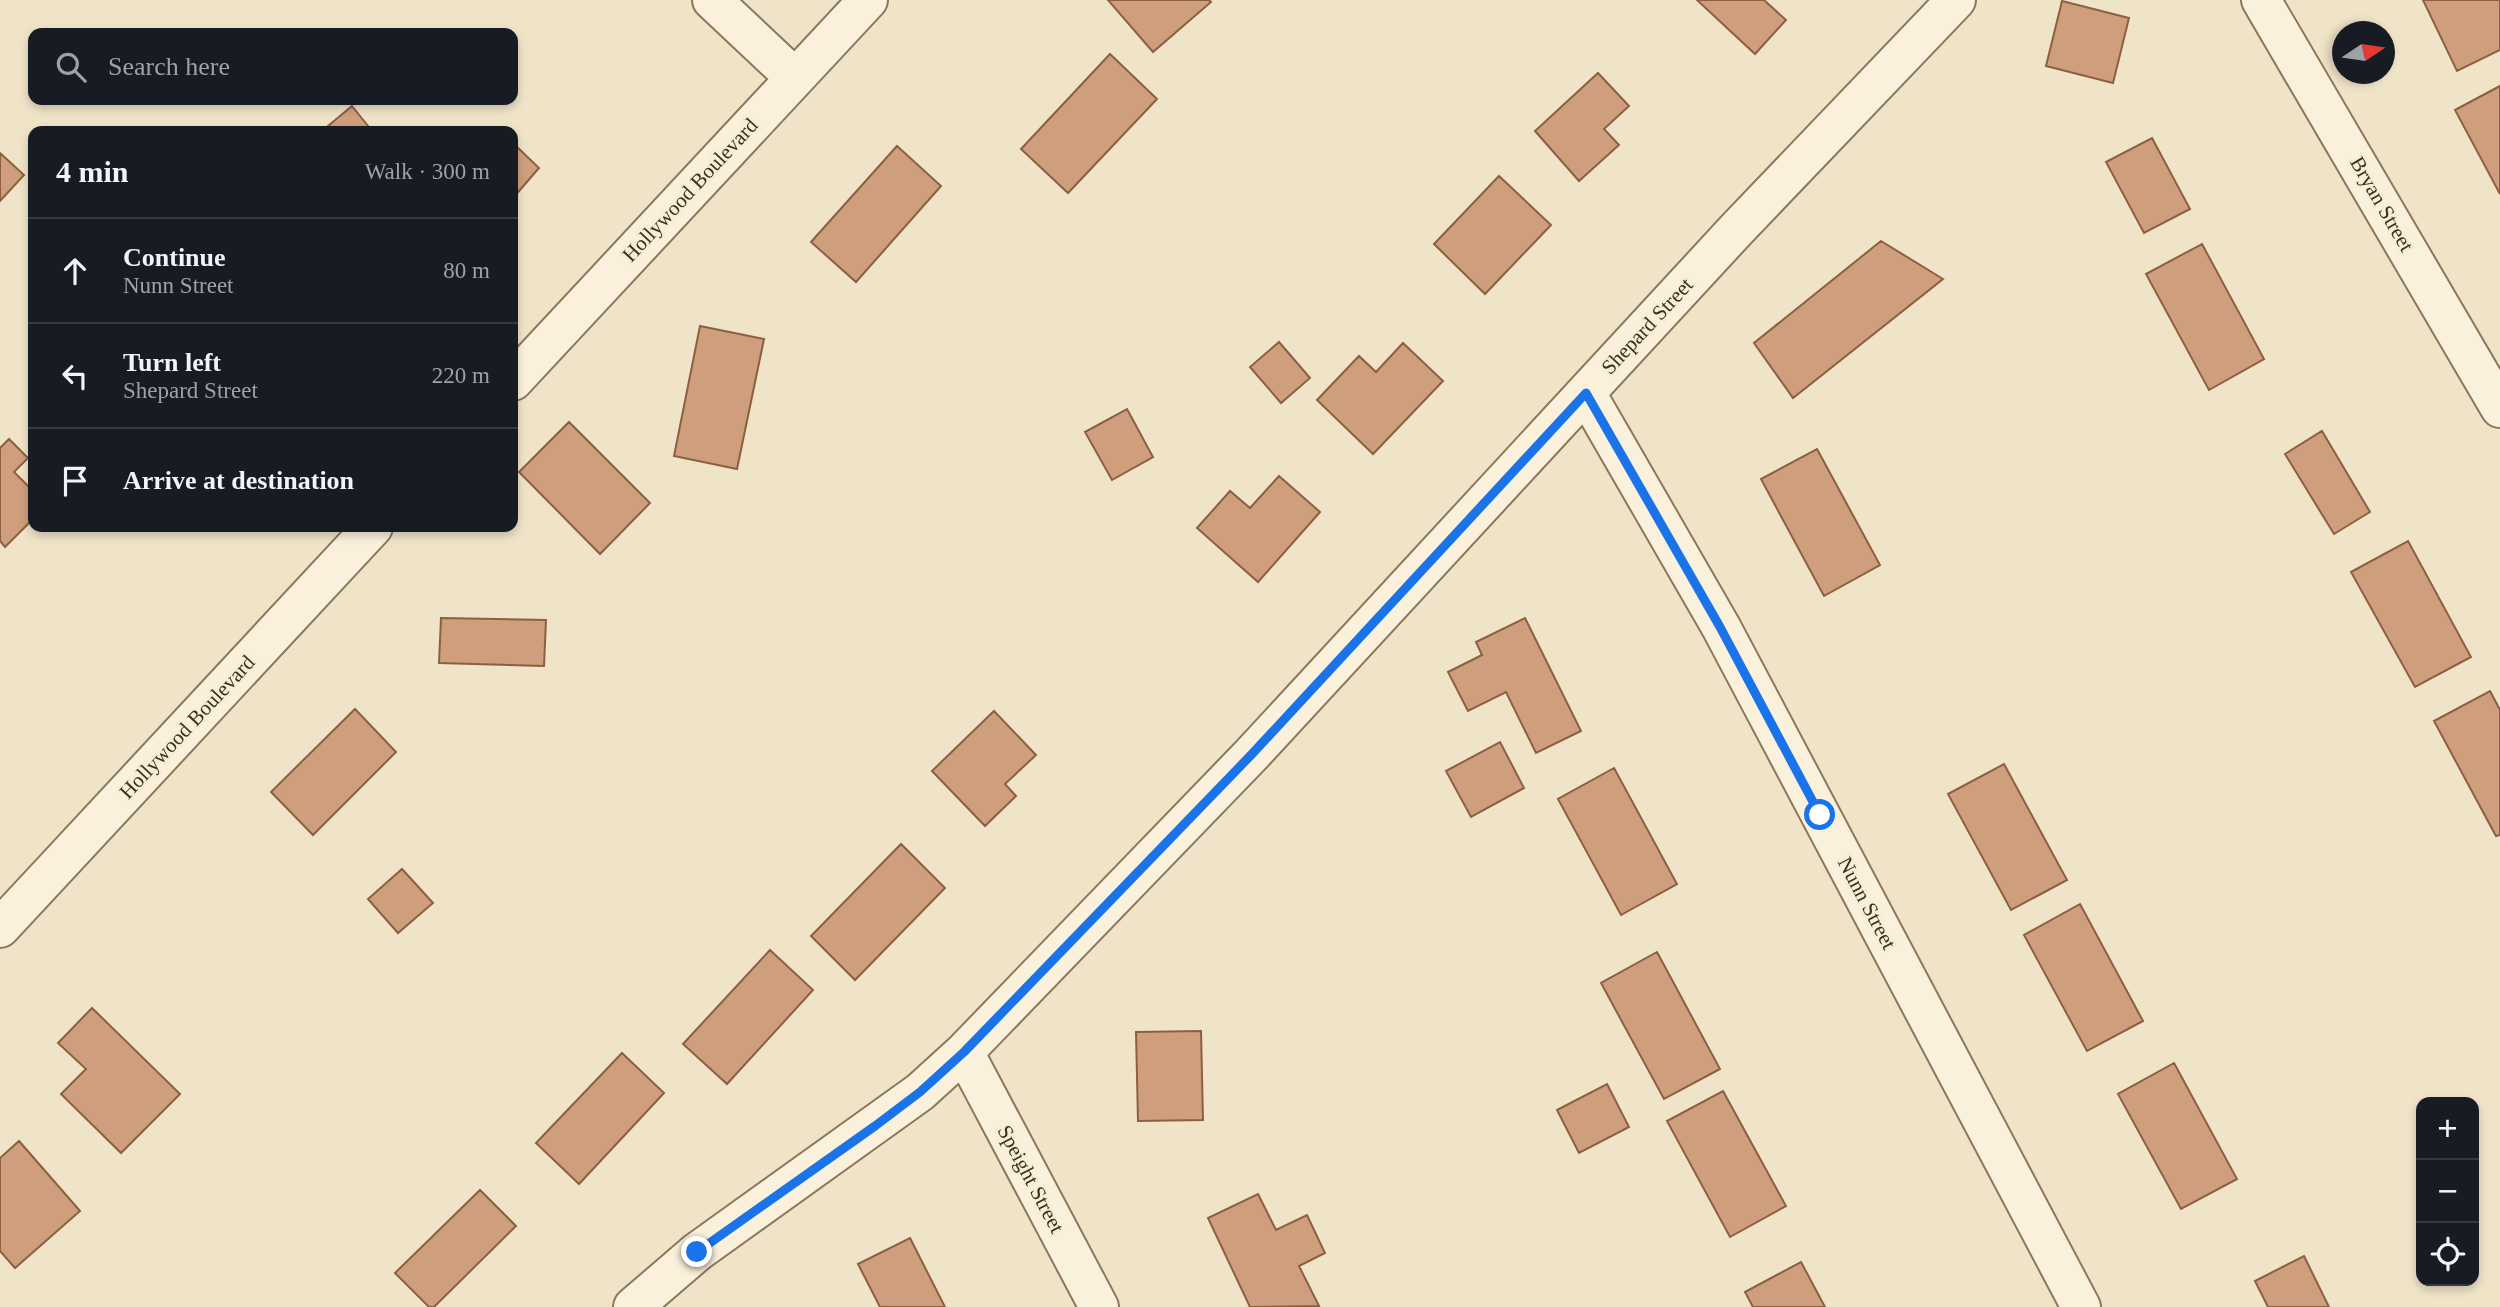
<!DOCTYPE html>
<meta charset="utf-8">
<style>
:root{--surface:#171b24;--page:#242831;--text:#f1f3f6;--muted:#9ea1a6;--line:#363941}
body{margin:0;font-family:Georgia,serif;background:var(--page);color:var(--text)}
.controls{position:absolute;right:21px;bottom:21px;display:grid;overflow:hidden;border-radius:14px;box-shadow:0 4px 10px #0003}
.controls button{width:63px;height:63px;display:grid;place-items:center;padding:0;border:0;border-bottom:2px solid var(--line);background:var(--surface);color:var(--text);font:35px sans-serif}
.compass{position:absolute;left:2332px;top:21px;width:63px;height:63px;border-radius:50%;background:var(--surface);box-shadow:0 4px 10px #0003;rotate:77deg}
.stop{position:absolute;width:21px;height:21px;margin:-16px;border:5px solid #1a73e8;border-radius:50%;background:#fff}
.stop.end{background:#1a73e8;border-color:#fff;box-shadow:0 2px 7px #0008}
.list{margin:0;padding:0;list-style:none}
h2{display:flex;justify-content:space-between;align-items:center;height:91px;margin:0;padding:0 28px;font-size:30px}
h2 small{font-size:23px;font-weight:400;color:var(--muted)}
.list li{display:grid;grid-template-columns:46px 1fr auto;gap:21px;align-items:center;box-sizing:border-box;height:105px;padding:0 28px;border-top:2px solid var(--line)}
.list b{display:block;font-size:26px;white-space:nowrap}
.list p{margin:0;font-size:23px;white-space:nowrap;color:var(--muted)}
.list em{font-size:23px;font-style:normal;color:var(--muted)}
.icon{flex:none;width:38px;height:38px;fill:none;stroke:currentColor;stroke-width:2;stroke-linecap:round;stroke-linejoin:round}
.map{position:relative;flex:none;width:2500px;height:1307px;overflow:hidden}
.search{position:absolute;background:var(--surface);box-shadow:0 4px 10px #0003;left:28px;top:28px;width:490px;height:77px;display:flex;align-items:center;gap:18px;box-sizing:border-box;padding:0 24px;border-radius:14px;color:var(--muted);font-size:26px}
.panel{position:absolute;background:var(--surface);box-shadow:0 4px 10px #0003;left:28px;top:126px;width:490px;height:406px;border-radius:14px}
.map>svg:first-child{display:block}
</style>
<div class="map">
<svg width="2500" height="1307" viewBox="0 0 2500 1307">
<rect width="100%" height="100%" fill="#f0e4c8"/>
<path fill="#cf9f7d" stroke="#8d5f41" stroke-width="2" d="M1108,0H1209L1211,2L1153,52Z
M1697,0H1764L1786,20L1755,54Z
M2423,0H2500V50L2457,71Z
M2062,1L2129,18L2113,83L2046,66Z
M1110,54L1157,99L1068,193L1021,149Z
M1598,73L1629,106L1604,129L1619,145L1579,181L1535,131Z
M2500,86V194L2455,110Z
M352,106L372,131H322Z
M2152,138L2190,209L2144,233L2106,162Z
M513,143L539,168L513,198Z
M897,146L941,186L856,282L811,242Z
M0,153L24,175L0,201Z
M1499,176L1551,225L1485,294L1434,244Z
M1881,241L1943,279L1793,398L1754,343Z
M2202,244L2264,359L2209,390L2146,274Z
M700,326L764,339L737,469L674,456Z
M1279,342L1310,378L1281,403L1250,367Z
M1403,343L1443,381L1373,454L1317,400L1359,356L1376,372Z
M1127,409L1153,457L1112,480L1085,432Z
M569,422L650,503L600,554L519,472Z
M2322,431L2370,512L2334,534L2285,454Z
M9,439L28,458L14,472L33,491V519L5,547L0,541V448Z
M1817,449L1880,565L1824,596L1761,479Z
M1279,476L1320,512L1258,582L1197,528L1230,491L1250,508Z
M2408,541L2471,657L2415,687L2351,572Z
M441,618L546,620L544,666L439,663Z
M1525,618L1581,731L1536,753L1506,692L1468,711L1448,672L1482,655L1476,642Z
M2490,691L2500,710V835L2496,836L2434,721Z
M355,709L396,752L313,835L271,792Z
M994,711L1036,755L1005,784L1016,796L985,826L932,771Z
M1500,742L1524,788L1471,817L1446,771Z
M2004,764L2067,880L2011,910L1948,794Z
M1614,768L1677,884L1621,915L1558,799Z
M901,844L945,888L855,980L811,936Z
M402,869L433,903L398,933L368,899Z
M2080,904L2143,1021L2087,1051L2024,935Z
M770,950L813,990L727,1084L683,1044Z
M1657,952L1720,1069L1664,1099L1601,983Z
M92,1008L180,1094L121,1153L61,1094L86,1069L58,1043Z
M1201,1031L1203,1120L1138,1121L1136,1032Z
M622,1053L664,1093L579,1184L536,1143Z
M2174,1063L2237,1179L2181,1209L2118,1094Z
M1607,1084L1629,1127L1579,1153L1557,1110Z
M1723,1091L1786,1206L1730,1237L1667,1121Z
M19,1141L80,1211L15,1268L0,1251V1158Z
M480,1190L516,1226L434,1307H429L395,1273Z
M1258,1194L1276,1230L1307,1215L1325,1253L1299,1266L1319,1306L1250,1307L1208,1218Z
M910,1238L945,1307H880L858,1264Z
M2304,1256L2329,1307H2268L2255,1281Z
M1801,1262L1825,1307H1753L1745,1292Z"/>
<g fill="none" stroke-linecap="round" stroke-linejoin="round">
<defs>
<path id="minor" d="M712,0L795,78
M2261,0L2500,408
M513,381L868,0
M1586,393L1721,627L2081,1307
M0,928L373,527
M964,1052L1099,1307
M633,1307L697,1252L920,1092L964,1052L1252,754L1736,230L1956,0"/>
</defs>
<use href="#minor" stroke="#8d765c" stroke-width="42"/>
<use href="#minor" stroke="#faf1dc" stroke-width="38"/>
</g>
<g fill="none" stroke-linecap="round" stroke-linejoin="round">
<path stroke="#1a73e8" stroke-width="9" d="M697,1252L875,1126L920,1092L964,1052L1252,754L1586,393L1720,627L1820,815"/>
</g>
<g text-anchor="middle" stroke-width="6" stroke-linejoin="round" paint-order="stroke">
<g font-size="21" fill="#3d2e20" stroke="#f7eed8">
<text transform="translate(690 190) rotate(-47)" y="7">Hollywood Boulevard</text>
<text transform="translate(2382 204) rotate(60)" y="7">Bryan Street</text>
<text transform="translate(1647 326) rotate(-47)" y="7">Shepard Street</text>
<text transform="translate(187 727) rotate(-47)" y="7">Hollywood Boulevard</text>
<text transform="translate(1867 903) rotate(62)" y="7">Nunn Street</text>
<text transform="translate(1031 1179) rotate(62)" y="7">Speight Street</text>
</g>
</g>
</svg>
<div class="controls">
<button>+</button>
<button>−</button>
<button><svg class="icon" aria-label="locate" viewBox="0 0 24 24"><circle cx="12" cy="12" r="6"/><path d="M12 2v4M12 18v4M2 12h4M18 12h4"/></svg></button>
</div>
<svg class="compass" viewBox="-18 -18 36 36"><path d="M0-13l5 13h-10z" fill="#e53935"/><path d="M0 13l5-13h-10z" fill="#9ea1a6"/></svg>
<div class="stop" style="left:1820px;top:815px"></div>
<div class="stop end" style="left:697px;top:1252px"></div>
<div class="search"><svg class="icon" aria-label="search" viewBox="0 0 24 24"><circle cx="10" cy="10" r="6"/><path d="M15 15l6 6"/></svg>Search here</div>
<section class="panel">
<h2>4 min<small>Walk · 300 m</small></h2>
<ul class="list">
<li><svg class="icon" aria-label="ahead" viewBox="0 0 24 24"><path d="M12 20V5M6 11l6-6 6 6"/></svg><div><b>Continue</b><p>Nunn Street</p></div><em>80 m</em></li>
<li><svg class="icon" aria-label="left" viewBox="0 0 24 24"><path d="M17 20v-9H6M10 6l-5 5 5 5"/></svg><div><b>Turn left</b><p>Shepard Street</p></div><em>220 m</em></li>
<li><svg class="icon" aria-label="arrive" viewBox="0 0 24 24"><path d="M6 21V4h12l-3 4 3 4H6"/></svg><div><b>Arrive at destination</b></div></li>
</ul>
</section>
</div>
